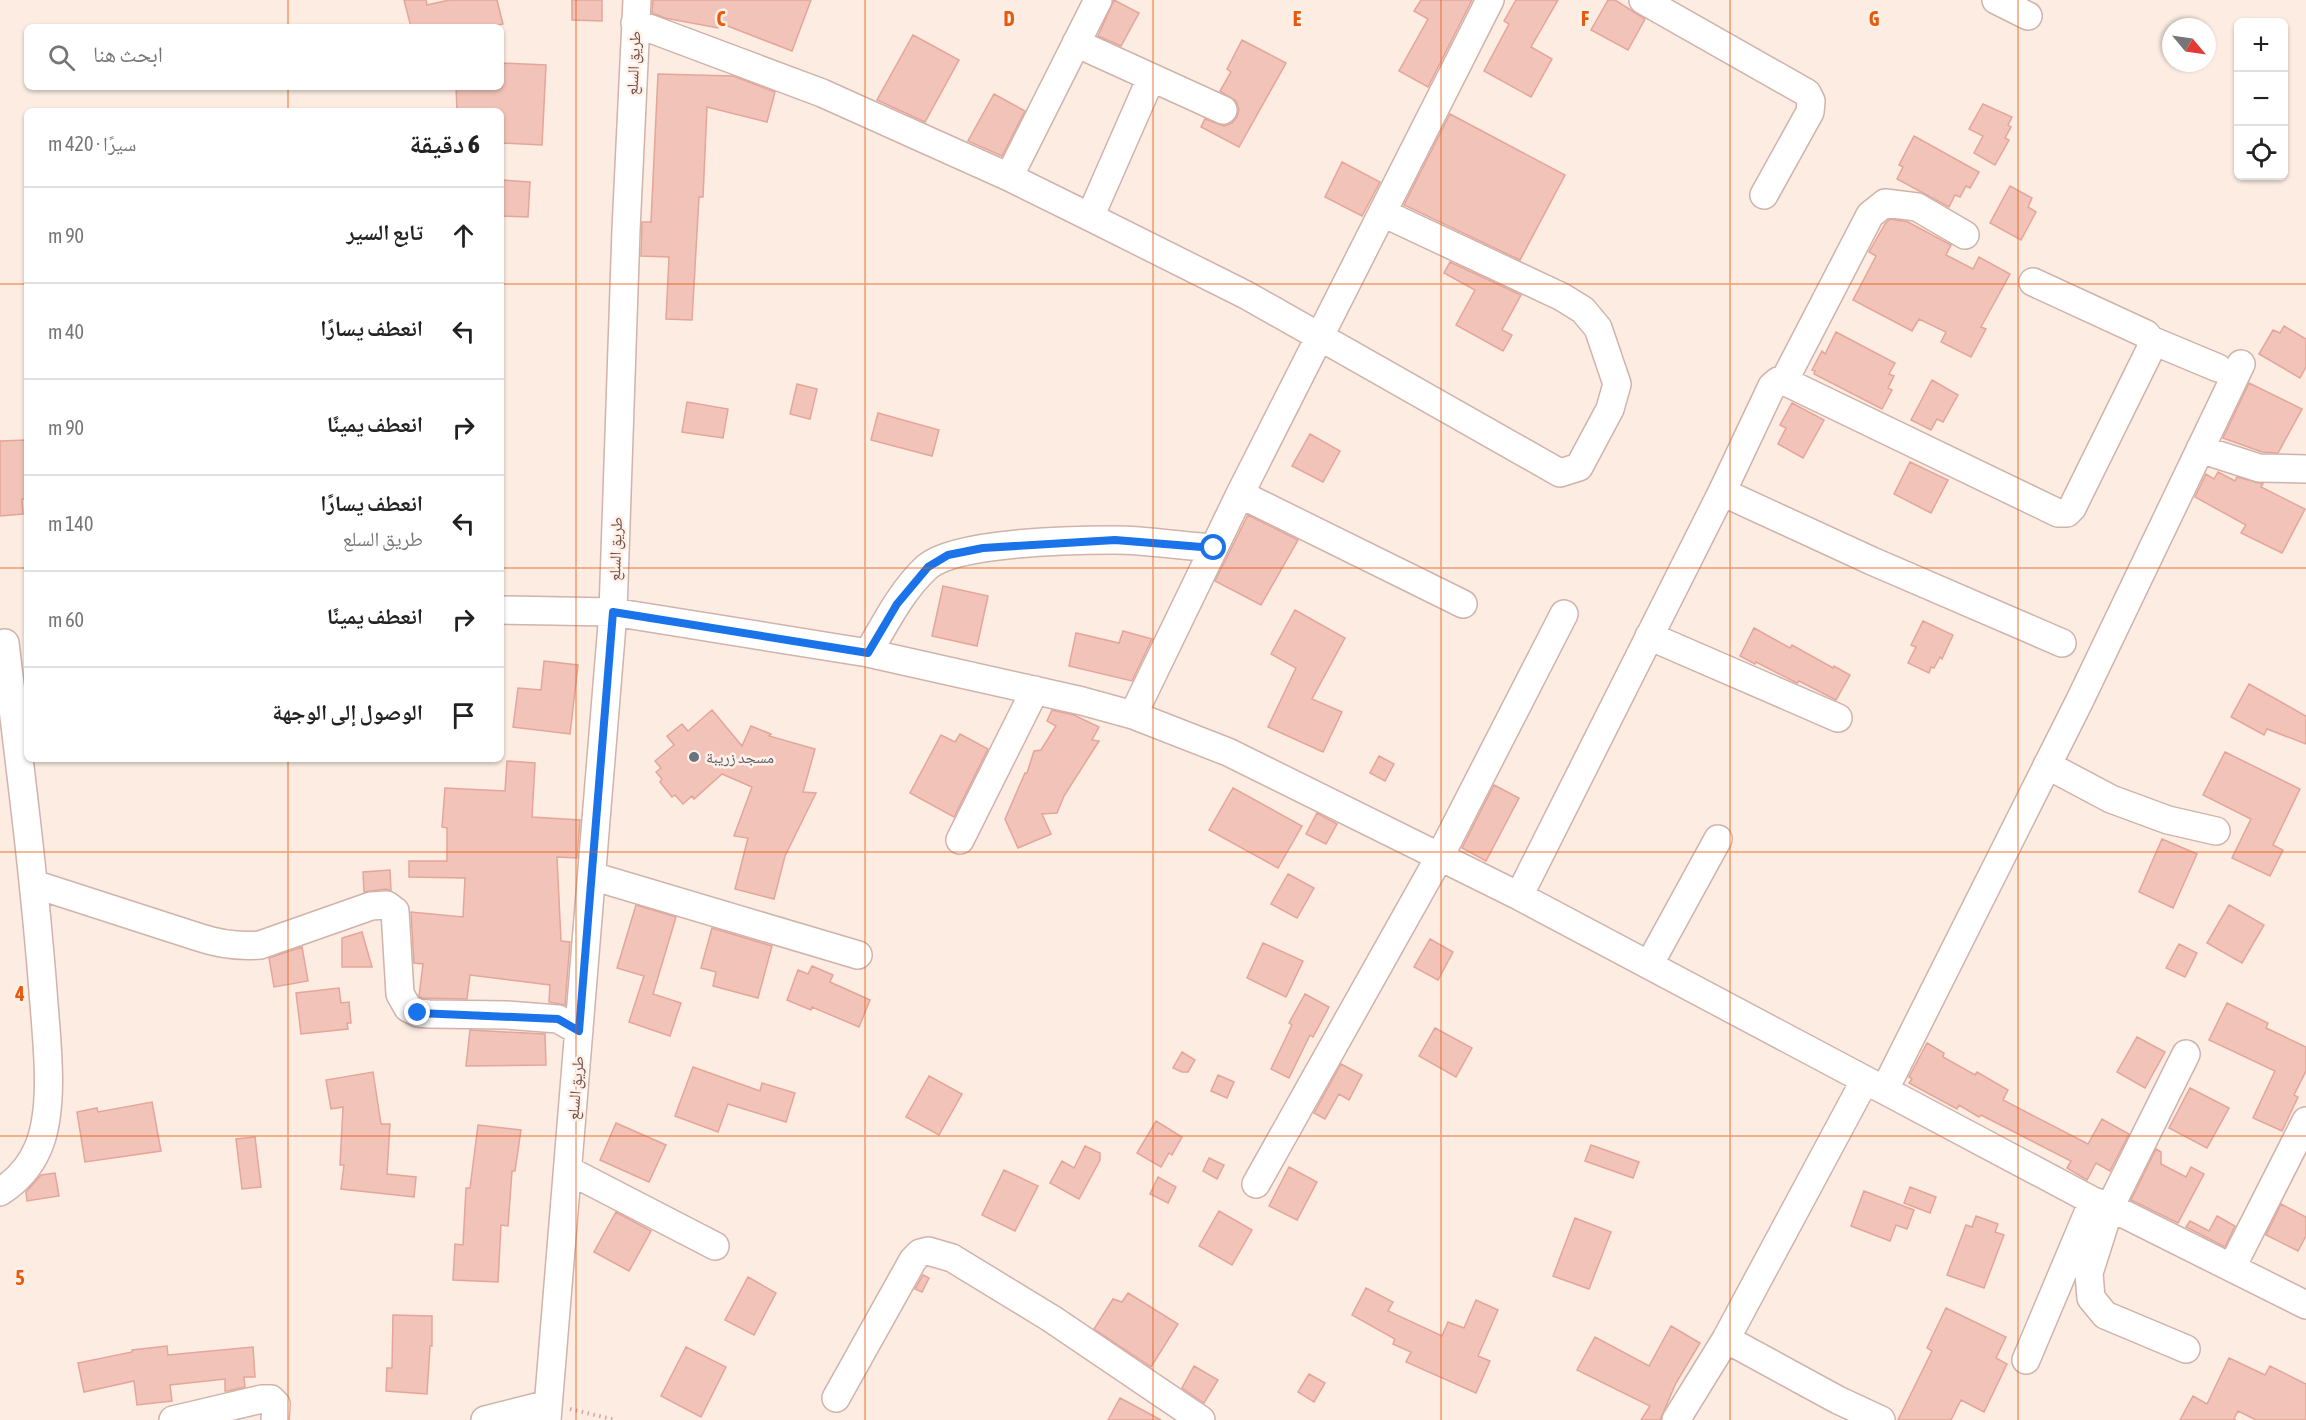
<!DOCTYPE html>
<html lang="ar">
<meta charset="utf-8">
<style>
:root{--surface:#fff;--page:#f2f2f2;--text:#222;--muted:#767676;--line:#e0e0e0}
body{margin:0;font-family:"Asap Condensed","Noto Naskh Arabic",sans-serif;background:var(--page);color:var(--text);direction:rtl}
.controls{position:absolute;right:18px;top:18px;display:grid;overflow:hidden;border-radius:9px;box-shadow:0 2px 4px #0004}
.controls button{width:54px;height:54px;display:grid;place-items:center;padding:0;border:0;border-bottom:2px solid var(--line);background:var(--surface);color:var(--text);font:30px sans-serif}
.compass{position:absolute;left:2162px;top:18px;width:54px;height:54px;border-radius:50%;background:var(--surface);box-shadow:0 2px 4px #0004;rotate:119deg}
.stop{position:absolute;width:18px;height:18px;margin:-14px;border:4px solid #1a73e8;border-radius:50%;background:#fff}
.stop.end{background:#1a73e8;border-color:#fff;box-shadow:0 2px 6px #0008}
.list{margin:0;padding:0;list-style:none}
h2{display:flex;justify-content:space-between;align-items:center;height:78px;margin:0;padding:0 24px;font-size:26px}
h2 small{font-size:20px;font-weight:400;color:var(--muted)}
.list li{display:grid;grid-template-columns:39px 1fr auto;gap:18px;align-items:center;box-sizing:border-box;height:96px;padding:0 24px;border-top:2px solid var(--line)}
.list b{display:block;font-size:22px;white-space:nowrap}
.list p{margin:0;font-size:20px;white-space:nowrap;color:var(--muted)}
.list em{font-size:20px;font-style:normal;color:var(--muted)}
.icon{flex:none;width:33px;height:33px;fill:none;stroke:currentColor;stroke-width:2;stroke-linecap:round;stroke-linejoin:round}
.map{position:relative;flex:none;width:2306px;height:1420px;overflow:hidden;direction:ltr}
.search{position:absolute;background:var(--surface);box-shadow:0 2px 4px #0004;left:24px;top:24px;width:480px;height:66px;display:flex;align-items:center;gap:15px;box-sizing:border-box;padding:0 21px;border-radius:9px;color:var(--muted);font-size:22px}
.panel{position:absolute;background:var(--surface);box-shadow:0 2px 4px #0004;left:24px;top:108px;width:480px;height:654px;border-radius:9px;direction:rtl}
.map>svg:first-child{display:block}
</style>
<div class="map">
<svg width="2306" height="1420" viewBox="0 0 2306 1420">
<rect width="100%" height="100%" fill="#fcece1"/>
<path fill="#f2c3b9" stroke="#e5a599" stroke-width="1.5" d="M404,0H426L427,5L449,0H497L503,24L489,27H411Z
M572,0H602V21L572,20Z
M653,0H811L792,51L720,23L718,28L665,18L652,13Z
M1114,0L1139,13L1121,46L1098,36Z
M1421,0H1472L1428,87L1399,71L1428,19L1414,11Z
M1516,0H1558L1531,47L1552,59L1531,97L1484,71L1509,24L1504,21Z
M1608,0H1615L1645,19L1628,50L1591,30Z
M913,35L959,60L925,122L877,100Z
M1242,40L1286,63L1239,147L1201,127L1205,119L1224,126L1232,123L1237,117L1239,109L1236,101L1220,91L1231,72L1227,69Z
M501,63L546,65L542,145L501,143V111H457L456,87H501Z
M658,74L733,76L775,92L767,122L707,107L703,197H699L692,320L666,319L669,257L641,256L642,222H651Z
M994,94L1025,111L1002,156L968,141Z
M1983,104L2012,117L2008,125L2011,127L2005,138L2009,140L1995,165L1974,153L1983,136L1969,129Z
M1450,114L1565,175L1520,260L1404,205Z
M1914,136L1979,172L1970,188L1966,186L1960,197L1955,195L1949,207L1897,179L1903,167L1899,165Z
M1342,162L1380,182L1362,216L1325,197Z
M501,180L530,182L528,217L501,216Z
M2010,186L2032,198L2028,207L2036,212L2021,240L1990,223Z
M1890,219L1908,222L1951,245L1946,255L1973,269L1979,257L2010,274L1981,327L1986,329L1971,357L1941,342L1946,332L1919,319L1912,331L1853,300L1876,256L1869,252L1885,224Z
M1450,262L1521,295L1502,330L1512,335L1503,351L1456,325L1475,290L1444,273Z
M2284,326L2306,339V367L2300,378L2259,354L2273,330L2280,333Z
M1836,332L1895,363L1889,374L1894,376L1888,388L1892,390L1882,409L1814,374L1815,371L1812,370L1822,351L1825,354Z
M1932,380L1958,395L1943,422L1937,419L1931,430L1911,420Z
M2249,383L2302,409L2278,453L2262,452L2223,438Z
M797,384L817,389L810,419L790,414Z
M687,402L728,409L723,438L682,432Z
M1792,403L1824,420L1803,458L1778,444L1786,428L1780,425Z
M878,413L939,430L932,456L871,440Z
M1310,434L1340,451L1323,482L1292,466Z
M27,440V459H25L27,499H22L23,514L0,516V441Z
M1910,462L1948,480L1931,513L1894,494Z
M2218,472L2235,481L2237,477L2263,484L2261,487L2305,509L2282,553L2241,533L2246,525L2195,497L2206,474L2214,479Z
M1248,515L1298,540L1261,605L1215,581Z
M943,586L988,596L977,646L932,636Z
M1295,610L1345,638L1312,699L1342,712L1323,752L1268,727L1296,668L1271,654Z
M1923,621L1953,635L1942,659L1940,657L1934,668L1931,667L1929,673L1908,663L1916,647L1911,645Z
M1754,628L1790,648L1792,645L1833,668L1834,666L1850,675L1836,700L1799,681L1797,683L1756,662L1755,664L1740,656Z
M1123,631L1152,639L1132,681L1069,666L1076,633L1119,643Z
M544,661L578,665L570,734L513,727L518,688L541,690Z
M2249,684L2306,716V744L2267,729L2264,735L2231,717Z
M712,710L742,746L751,726L771,734L769,736L815,749L803,792L816,793L785,856L774,899L735,889L748,838L734,836L752,787L722,774L694,799L692,796L683,804L675,795L672,797L660,782L662,779L656,772L661,768L655,761L674,745L667,736L682,724L688,731Z
M1052,710L1074,715L1099,727L1092,740L1099,741L1064,796L1057,813L1042,814L1051,834L1018,848L1005,819L1025,773H1027L1034,751L1041,750L1056,726L1047,721Z
M960,734L988,749L954,817L910,793L941,735L955,742Z
M2225,752L2300,789L2273,845L2283,850L2270,876L2232,858L2251,819L2203,795Z
M1379,756L1394,764L1385,781L1370,773Z
M507,761L535,763L532,817L580,820L577,858L557,857L561,941L570,942L565,1005L549,1002L550,985L470,975L467,999L422,998L419,996L423,964L414,963L411,912L463,917L465,878L409,877V861H447V828L442,827L445,788L505,791Z
M1494,785L1519,798L1486,861L1462,848Z
M1233,788L1302,826L1278,868L1209,830Z
M1317,813L1337,824L1326,844L1306,834Z
M2162,839L2197,854L2173,908L2139,892Z
M390,870L391,891L386,889L364,892L363,872Z
M1288,874L1314,888L1297,918L1271,904Z
M636,905L676,917L653,994L681,1003L670,1036L629,1022L644,976L617,968Z
M2229,905L2264,925L2242,963L2207,943Z
M712,928L772,946L758,998L713,986L716,972L701,968Z
M362,932L372,967H342V938Z
M1430,939L1453,952L1438,980L1414,967Z
M1263,943L1303,961L1286,997L1247,978Z
M2179,944L2197,953L2185,977L2166,968Z
M302,947L308,981L274,987L269,958Z
M812,966L833,975L830,982L870,1000L859,1027L812,1007L811,1010L787,1000L798,970L808,974Z
M339,988L341,1003L349,1002L351,1023H347L348,1029L301,1034L296,993Z
M1305,994L1329,1007L1313,1037L1310,1035L1289,1078L1271,1069L1292,1025L1289,1023Z
M2227,1003L2268,1023L2266,1028L2306,1047V1071L2294,1095L2298,1097L2282,1131L2253,1118L2275,1071L2209,1040Z
M1435,1028L1472,1048L1456,1077L1419,1056Z
M470,1030L545,1034L546,1065L466,1066Z
M2137,1037L2165,1052L2145,1088L2117,1072Z
M1927,1043L1944,1053L1943,1057L1975,1075L1977,1072L2008,1090L2003,1100L2088,1144L2102,1119L2129,1134L2110,1171L2096,1163L2087,1180L2067,1168L2071,1161L1981,1115L1979,1117L1959,1105L1957,1109L1909,1083L1912,1079L1909,1077Z
M1182,1052L1195,1060L1188,1072H1182L1173,1068Z
M1341,1064L1362,1075L1349,1100L1339,1094L1325,1119L1314,1113Z
M693,1067L760,1091L762,1083L795,1093L786,1122L728,1104L718,1132L675,1116Z
M373,1072L381,1124H390L387,1174L416,1177L414,1197L341,1189L344,1165H340L343,1107L331,1109L326,1080Z
M1218,1075L1234,1082L1227,1098L1211,1091Z
M929,1076L962,1094L939,1135L906,1117Z
M2190,1088L2229,1108L2207,1148L2169,1128Z
M152,1102L161,1151L85,1162L77,1112L97,1108L98,1112Z
M1156,1121L1182,1137L1172,1155L1169,1153L1161,1167L1137,1153Z
M616,1123L666,1145L649,1182L600,1160Z
M478,1125L521,1130L515,1171H512L508,1226L501,1225L498,1282L453,1280L455,1244L463,1245L466,1188H470Z
M255,1137L261,1187L242,1189L236,1139Z
M1591,1145L1639,1162L1633,1178L1585,1161Z
M1085,1146L1100,1153V1160L1079,1199L1050,1183L1062,1161L1074,1168Z
M2156,1149L2161,1152V1164L2186,1177L2191,1167L2204,1174L2178,1223L2131,1200Z
M1209,1158L1224,1165L1217,1179L1203,1171Z
M1289,1167L1317,1182L1297,1220L1269,1206Z
M1004,1170L1038,1186L1015,1231L982,1215Z
M55,1173L59,1196L27,1201L26,1192L41,1175Z
M1158,1177L1176,1187L1168,1203L1150,1194Z
M1910,1187L1936,1197L1930,1213L1904,1203Z
M1864,1191L1914,1210L1907,1229L1896,1225L1890,1241L1851,1226Z
M2281,1204L2306,1217V1236L2298,1251L2266,1235Z
M1219,1211L1252,1230L1232,1265L1199,1246Z
M616,1212L651,1231L629,1271L594,1252Z
M1976,1216L1998,1224L1995,1232L2004,1235L1984,1288L1947,1275L1966,1225L1972,1227Z
M2217,1216L2235,1226L2225,1247L2186,1227L2190,1221L2209,1231Z
M1575,1218L1611,1232L1589,1289L1553,1276Z
M923,1275L929,1278L922,1292L915,1289Z
M748,1277L776,1293L754,1335L725,1320Z
M1366,1288L1393,1302L1388,1311L1442,1336L1448,1322L1464,1328L1476,1300L1498,1310L1478,1356L1490,1361L1476,1393L1406,1362L1411,1352L1393,1344L1395,1339L1352,1315Z
M1128,1293L1178,1324L1151,1367L1094,1329L1113,1299L1122,1302Z
M1946,1308L2006,1337L1996,1358L2007,1364L1984,1412L1961,1400L1951,1420H1898L1932,1351L1927,1348Z
M393,1315L432,1316V1346H430L427,1394L386,1391L387,1368H392Z
M1671,1326L1700,1343L1676,1383L1660,1420H1641L1650,1406L1577,1370L1595,1337L1649,1366Z
M167,1346L168,1355L253,1347L255,1377H244L245,1387L228,1391H225V1379L170,1385L172,1401L137,1405L134,1381L84,1392L78,1363L132,1352V1350Z
M686,1347L726,1367L701,1417L661,1396Z
M2229,1358L2265,1375L2270,1366L2306,1384V1420H2256L2238,1411L2234,1419L2236,1420H2180L2193,1396L2207,1404Z
M1194,1366L1218,1380L1204,1403L1182,1388Z
M1309,1374L1325,1383L1314,1402L1298,1392Z
M1120,1398L1161,1420H1108Z"/>
<g fill="none" stroke-linecap="round" stroke-linejoin="round">
<defs>
<path id="minor" d="M1643,0L1807,93L1811,101L1810,112L1764,195
M1996,0L2028,16
M635,23L822,93L1009,177L1090,217L1246,295L1560,473L1579,467L1610,409L1617,384L1598,328L1583,310L1562,297L1383,213
M1076,43L1223,110
M1009,177L1098,0
M1090,217L1151,78
M2151,340L2218,368
M1784,381L1870,215L1885,203L1917,207L1965,235
M2200,449L2259,468L2306,469
M1722,492L1772,386L1778,381H1784L2058,513H2067L2072,508L2150,350L2151,340L2146,334L2033,282
M1240,494L1463,604
M501,610L613,612L868,653L1082,701L1133,715L1228,752L1519,896L2093,1201L2110,1207L2306,1305
M1649,636L1838,718
M868,653C885,624 901,591 927,567C956,542 1073,540 1114,540C1147,540 1181,546 1214,548
M1133,715L1240,494L1490,0
M2047,765L2111,799L2168,820L2216,831
M960,840L1035,690
M592,876L858,955
M34,884L198,937C219,944 237,947 260,945L371,906L387,905L395,911L400,994L408,1008L418,1013L429,1014L506,1015L558,1019L579,1031
M1519,896L1722,492L1872,561L2062,643
M1649,965L1718,839
M1885,1089L2080,700L2241,364
M568,1170L715,1246
M1256,1184L1440,856L1564,614
M0,1192C17,1181 30,1167 38,1148C56,1107 46,1035 43,991C34,874 19,759 5,643
M2232,1267L2306,1121
M1726,1339L1838,1400L1881,1420
M2186,1349L2105,1315L2091,1298L2089,1273L2110,1207L2186,1054
M2026,1360L2093,1201
M836,1398L913,1260L920,1253L928,1251L952,1258L1052,1319L1201,1420
M173,1420L262,1399H271L276,1404L275,1420
M485,1420L548,1404
M547,1420L613,612L626,230L637,0
M1676,1420L1726,1339L1865,1080"/>
</defs>
<use href="#minor" stroke="#d0b3ab" stroke-width="30"/>
<path stroke="#d7a69c" stroke-width="4" stroke-dasharray="1.5 4.5" stroke-linecap="butt" d="M570,1409L616,1420"/>
<use href="#minor" stroke="#fff" stroke-width="27"/>
</g>
<g fill="none" stroke-linecap="round" stroke-linejoin="round">
<path stroke="#1a73e8" stroke-width="8" d="M418,1013L558,1019L579,1031L613,612L868,653L897,604L928,567L948,555L983,548L1115,540L1214,548"/>
</g>
<path fill="none" stroke="#e8590c" stroke-width="1.5" stroke-opacity="0.55" d="M288,0V27M576,0V1420M865,0V1420M1153,0V1420M1441,0V1420M1730,0V1420M2018,0V1420M288,87V111M0,284H27M501,284H2306M0,568H27M501,568H2306M288,759V1420M0,852H2306M0,1136H2306"/>
<circle fill="#6b7280" stroke="#fff1e8" stroke-width="2" cx="694" cy="757" r="6"/>
<g text-anchor="middle" stroke-width="5" stroke-linejoin="round" paint-order="stroke">
<g font-size="16" fill="#744e48" stroke="#fff1e8">
<text transform="translate(633 63) rotate(-87)" y="6">طريق السلع</text>
<text transform="translate(615 549) rotate(-88)" y="6">طريق السلع</text>
<text transform="translate(575 1088) rotate(-85)" y="6">طريق السلع</text>
</g>
<g font-size="16" fill="#5b616d" stroke="#fff1e8" text-anchor="start">
<text x="706" y="763">مسجد زريبة</text>
</g>
</g>
<g font-size="20" text-anchor="middle" font-weight="bold" fill="#e8590c" stroke="#fff1e8" stroke-width="5" stroke-linejoin="round" paint-order="stroke">
<text x="721" y="26">C</text>
<text x="1009" y="26">D</text>
<text x="1297" y="26">E</text>
<text x="1585" y="26">F</text>
<text x="1874" y="26">G</text>
<text x="20" y="1001">4</text>
<text x="20" y="1285">5</text>
</g>
</svg>
<div class="controls">
<button>+</button>
<button>−</button>
<button><svg class="icon" aria-label="locate" viewBox="0 0 24 24"><circle cx="12" cy="12" r="6"/><path d="M12 2v4M12 18v4M2 12h4M18 12h4"/></svg></button>
</div>
<svg class="compass" viewBox="-18 -18 36 36"><path d="M0-13l5 13h-10z" fill="#e53935"/><path d="M0 13l5-13h-10z" fill="#767676"/></svg>
<div class="stop" style="left:1214px;top:548px"></div>
<div class="stop end" style="left:418px;top:1013px"></div>
<div class="search"><svg class="icon" aria-label="search" viewBox="0 0 24 24"><circle cx="10" cy="10" r="6"/><path d="M15 15l6 6"/></svg>ابحث هنا</div>
<section class="panel">
<h2>6 دقيقة<small>سيرًا · 420 m</small></h2>
<ul class="list">
<li><svg class="icon" aria-label="ahead" viewBox="0 0 24 24"><path d="M12 20V5M6 11l6-6 6 6"/></svg><div><b>تابع السير</b></div><em>90 m</em></li>
<li><svg class="icon" aria-label="left" viewBox="0 0 24 24"><path d="M17 20v-9H6M10 6l-5 5 5 5"/></svg><div><b>انعطف يسارًا</b></div><em>40 m</em></li>
<li><svg class="icon" aria-label="right" viewBox="0 0 24 24"><path d="M7 20v-9h11M14 6l5 5-5 5"/></svg><div><b>انعطف يمينًا</b></div><em>90 m</em></li>
<li><svg class="icon" aria-label="left" viewBox="0 0 24 24"><path d="M17 20v-9H6M10 6l-5 5 5 5"/></svg><div><b>انعطف يسارًا</b><p>طريق السلع</p></div><em>140 m</em></li>
<li><svg class="icon" aria-label="right" viewBox="0 0 24 24"><path d="M7 20v-9h11M14 6l5 5-5 5"/></svg><div><b>انعطف يمينًا</b></div><em>60 m</em></li>
<li><svg class="icon" aria-label="arrive" viewBox="0 0 24 24"><path d="M6 21V4h12l-3 4 3 4H6"/></svg><div><b>الوصول إلى الوجهة</b></div></li>
</ul>
</section>
</div>
